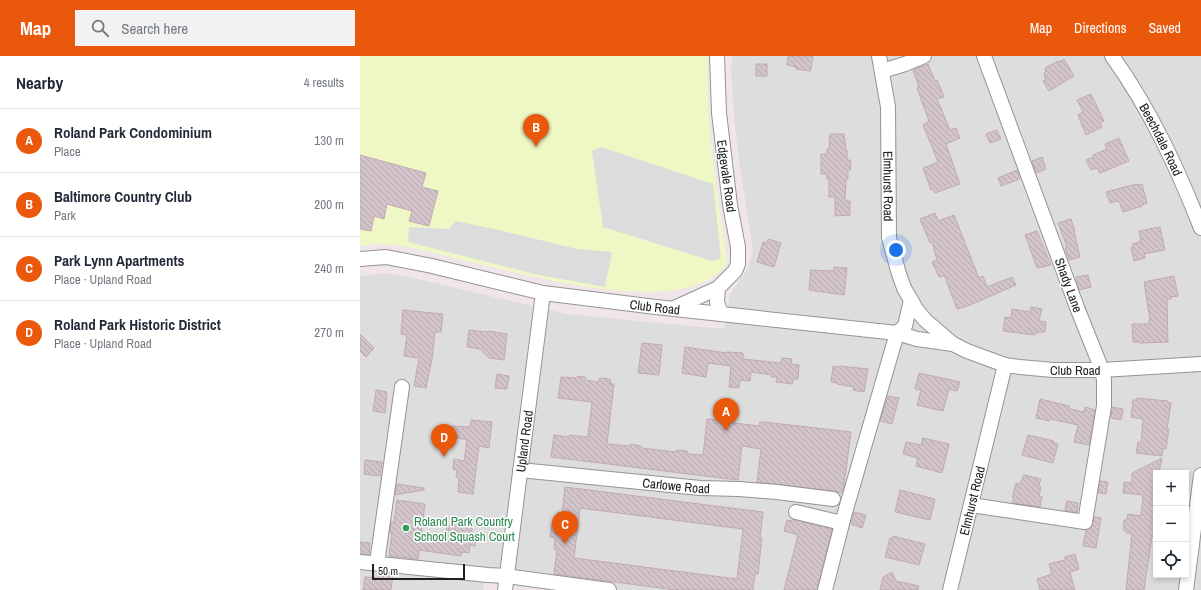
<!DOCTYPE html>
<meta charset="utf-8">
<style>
:root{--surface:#fff;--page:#f2f2f3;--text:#1f2937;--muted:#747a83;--line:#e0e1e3;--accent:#ea580c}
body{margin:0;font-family:"Archivo Narrow",sans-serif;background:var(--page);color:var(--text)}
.controls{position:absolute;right:12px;bottom:12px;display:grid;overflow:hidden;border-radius:0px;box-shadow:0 2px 6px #0003}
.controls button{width:36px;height:36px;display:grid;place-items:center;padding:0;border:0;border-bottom:1px solid var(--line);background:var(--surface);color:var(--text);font:20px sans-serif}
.scale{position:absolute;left:12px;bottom:10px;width:93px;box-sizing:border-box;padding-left:4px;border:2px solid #202020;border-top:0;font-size:11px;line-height:14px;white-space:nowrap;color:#202020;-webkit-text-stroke:3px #fff;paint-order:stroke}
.you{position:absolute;left:536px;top:194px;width:14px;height:14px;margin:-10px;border:3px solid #fff;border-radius:50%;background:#1a73e8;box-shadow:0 0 0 6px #1a73e833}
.badge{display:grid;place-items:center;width:26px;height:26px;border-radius:50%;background:var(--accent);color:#fff;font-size:13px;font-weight:700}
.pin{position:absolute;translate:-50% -33px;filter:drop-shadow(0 1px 2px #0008)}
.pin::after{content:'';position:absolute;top:21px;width:14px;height:12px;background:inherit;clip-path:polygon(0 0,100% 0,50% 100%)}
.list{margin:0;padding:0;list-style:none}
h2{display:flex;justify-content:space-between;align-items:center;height:52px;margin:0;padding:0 16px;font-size:17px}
h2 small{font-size:13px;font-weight:400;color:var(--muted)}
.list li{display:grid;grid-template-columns:26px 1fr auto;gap:12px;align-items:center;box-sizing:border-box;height:64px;padding:0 16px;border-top:1px solid var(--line)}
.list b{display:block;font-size:15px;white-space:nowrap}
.list p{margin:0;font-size:13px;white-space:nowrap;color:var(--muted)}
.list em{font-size:13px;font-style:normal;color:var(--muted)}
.icon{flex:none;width:22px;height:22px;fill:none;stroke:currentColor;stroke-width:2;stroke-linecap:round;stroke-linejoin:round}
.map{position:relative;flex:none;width:841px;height:534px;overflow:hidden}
header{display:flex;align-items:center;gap:24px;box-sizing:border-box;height:56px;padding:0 20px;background:var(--accent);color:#fff}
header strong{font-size:19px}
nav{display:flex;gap:22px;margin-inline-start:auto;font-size:14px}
.search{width:280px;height:36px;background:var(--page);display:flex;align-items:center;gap:10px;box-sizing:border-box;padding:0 14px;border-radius:0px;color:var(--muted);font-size:15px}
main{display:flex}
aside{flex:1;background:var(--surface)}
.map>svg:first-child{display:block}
</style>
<header>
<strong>Map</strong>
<div class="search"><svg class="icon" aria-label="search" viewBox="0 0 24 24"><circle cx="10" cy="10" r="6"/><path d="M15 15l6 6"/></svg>Search here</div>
<nav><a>Map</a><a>Directions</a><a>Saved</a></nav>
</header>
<main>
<aside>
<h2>Nearby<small>4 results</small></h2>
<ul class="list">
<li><span class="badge">A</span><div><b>Roland Park Condominium</b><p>Place</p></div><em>130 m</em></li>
<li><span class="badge">B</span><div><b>Baltimore Country Club</b><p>Park</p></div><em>200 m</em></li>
<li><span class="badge">C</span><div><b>Park Lynn Apartments</b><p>Place · Upland Road</p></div><em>240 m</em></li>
<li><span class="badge">D</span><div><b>Roland Park Historic District</b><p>Place · Upland Road</p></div><em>270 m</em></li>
</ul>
</aside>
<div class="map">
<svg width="841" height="534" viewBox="0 0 841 534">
<defs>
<pattern id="building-back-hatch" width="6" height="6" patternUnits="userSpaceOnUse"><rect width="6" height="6" fill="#d3c4cb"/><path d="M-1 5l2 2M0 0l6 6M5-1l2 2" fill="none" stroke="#b5a8ae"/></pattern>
</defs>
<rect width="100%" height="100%" fill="#f0e6e9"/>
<path fill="#deddde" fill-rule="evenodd" d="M373,0H841V534H223L125,522L123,534H0V220L24,217L45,220L207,258L364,273L370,239L388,212L393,195L379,105L374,61L371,11ZM796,417H826V519H796Z"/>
<path fill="#eff8c5" d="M0,0H348C345,69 357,138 367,206C362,213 358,218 350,223C290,258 144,212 78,198C59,193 40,188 21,188C14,188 7,189 0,190Z"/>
<path fill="#dcdcdc" d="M241,91L353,128L361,202L352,205L243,171L232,95Z
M96,165L143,175L217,193L252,196L245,231L179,219L48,186L49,171L89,173Z"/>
<path fill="url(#building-back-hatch)" stroke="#c2a9b4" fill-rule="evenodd" d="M428,0H453L451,13L450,15L436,13V11L427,9Z
M704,3L714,20L689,35L683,25L686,23L684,20L685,19L684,17L686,15L685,12L698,5L699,6Z
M396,8H407V20H396Z
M568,8L575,25L577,24L584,41L577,43L590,74L596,72L600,82L586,88L600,128L575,137L573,133L571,134L563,112L578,106L563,69L569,65L557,32L559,31L553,14Z
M731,38L744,65L740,67L742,71L726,79L718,59L723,56L717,44Z
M637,74L641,83L630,87L626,78Z
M470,78H484L486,94H487V104H490L491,114H488V123H486L485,145H490V159L475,160V141H469V123H467V118H461V98H467V93H469Z
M759,82L769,105L740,117L737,112L731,114L726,104L734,101L733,99L747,93L745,88Z
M0,99L66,117L62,131L78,135L69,170L49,165L52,155L27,148L24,163L14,160L11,175L0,173Z
M682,101L686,113L676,117L672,105Z
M657,114L660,123L641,130L638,122Z
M776,128V129L782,128L787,147L782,149V150L763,156L759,145L750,147L746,136Z
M575,157L578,165L594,159L619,222L623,220L627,231L652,221L656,229L610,249L597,253L585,221L584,220L579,221L572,206L577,204L572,186L570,187L560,163Z
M711,163L715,175H714L720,201L709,204L705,192L707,191L698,167Z
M800,171L805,194L784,198L785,202L774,205L771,192L773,191L772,188L780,186L779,185L781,184L779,175Z
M677,175L691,209L677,212L665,179Z
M408,183L421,187L414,211L397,206L403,186L407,187Z
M474,211L487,212L484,239L449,234L451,214L473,215Z
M728,219L731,231L719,234L716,221Z
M814,220L818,240L811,241V243H807L808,286L780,287V286H773L772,268H789V264H790L784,226Z
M671,251L682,253L679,265L686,266L685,276H677V278L674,277V279L643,275L645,261L651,262L652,253L670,256Z
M43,254L83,258L81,276H75L72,303L66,332L54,330L59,302L44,300L47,279L41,278Z
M109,274L127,276L128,275L147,278L144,304L129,302L120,293L107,291Z
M0,278L14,292L6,301L0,295Z
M282,287L302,289L299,319L278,317Z
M325,291L367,297V296L383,297V303L421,307L422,302L432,303L431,308L439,309L438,323H433L432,328L416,326L417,321H411L412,319L391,316L390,325L380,324L379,332L369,331L371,310L348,307L346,321L322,317Z
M473,310L479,311L480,310L508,313L504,336L493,334L494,331L477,328V327L471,326Z
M559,317L600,326L597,335L589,333L583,355L557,349L561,334L555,333Z
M137,318L149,320L147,333L135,332Z
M218,320L225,321L226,324L238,326L240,322L250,323L251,328H254L247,388L269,390L271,388L281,390L282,392L316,396L317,394L327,395L328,398L343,399L347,363L374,365L375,367L399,370L400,366H404L491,376L484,429L482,437L474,435L397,426L401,393L382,390L378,424L191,401L194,379L209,381L210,379L228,381L232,346L198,342L201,321L216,322Z
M16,334L27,336L25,357L13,355Z
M528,340L539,342L532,368L520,365Z
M777,342L808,345V347H811L807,373H809L806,393L803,392L802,400L776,397L778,386L781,387L783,363L771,361L773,344H777Z
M680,343L709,350L710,353L724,356L725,351L735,354L729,389L714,386L718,369L690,363L689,365L676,362Z
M752,351L763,353L761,364L751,362Z
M111,364L132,366L129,392L119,390L113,438L98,436L99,422L96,421L97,414L93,413L94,403L104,405L107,384L90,380L91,370L110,371Z
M668,379L694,385L693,386L698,388L693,407L662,399Z
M563,382L589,388L582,417L556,410L558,402L543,398L546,386L561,389Z
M802,402L799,417H796V468L794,481L792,480L784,534H766L772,478L766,477V475L763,474L764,464H767L768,458L781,460L783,439L763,437L764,426L772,427V417Z
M5,404L22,406L20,420L4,418Z
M664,419L681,423L679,429L681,432L679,440L682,441L680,451L652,447L654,441H652L656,427L660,428Z
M740,425L748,426L746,438L738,437Z
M37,428L64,432V434L35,439Z
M205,431L403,456L400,482H402L398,518H395L393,534H315L194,518L197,494L194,493L195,482L190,481L192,467L197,468L198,456L202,457ZM220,452L383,473L377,523L214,502Z
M540,434L575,443L570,464L535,456Z
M37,444L65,448L61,479L85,482L87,469L94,470L95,464L112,466V480H116L115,490L110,489L109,497L102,496L101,500L59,494L58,503L29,500L32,477H30L31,466H34Z
M707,445L718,447L717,456L705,454Z
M494,456L506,459L502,472L491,468Z
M734,461L741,462L736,492L723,490L726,474L732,471Z
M432,463L472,473L457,534H424L438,479L424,475L427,464L432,465Z
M533,480L565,488L559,509L525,501L530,482H533Z
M0,486L10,487L9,498H0Z
M715,498L719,513L710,516L715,534H680L677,523L692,518L689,508L705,504V501Z
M532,516L536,525L559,530L558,534H520L523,521Z
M20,517L33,518L31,534H3L5,521L19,522Z"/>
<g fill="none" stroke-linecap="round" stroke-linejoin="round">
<defs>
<g id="minor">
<path id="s1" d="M519,0L528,51L529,182L539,218L544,232L556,253L565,264L593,288L607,295L645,309L660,311L693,314H742L841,308"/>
<path id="s2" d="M752,0C790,53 817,111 841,172"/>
<path d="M522,15L545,8L564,0"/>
<path id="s3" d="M0,203L26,201L72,210L183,237L296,251L537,277L557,283L593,288"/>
<path d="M358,232L357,246L361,258"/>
<path d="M314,252L358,232L375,215L378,208V191L370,149L359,57L357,0"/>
<path id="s4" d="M160,414L340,432L379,433L417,436L473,443"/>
<path d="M611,449L725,466L744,350V324L742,314L718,254L624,0"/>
<path d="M436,456L482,467"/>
<path d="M0,506L128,519L146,520L249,534"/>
<path d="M17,507L42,331"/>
<path id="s5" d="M145,534L183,237"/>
<path d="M465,534L484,460L537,277L545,270L551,244"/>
<path id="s6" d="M590,534L645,309"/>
<path d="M826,534L841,419"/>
</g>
</defs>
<use href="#minor" stroke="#949494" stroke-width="16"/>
<use href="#minor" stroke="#fff" stroke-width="14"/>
</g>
<circle fill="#2e9e5b" stroke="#fff" stroke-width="1.5" cx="46" cy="472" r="4"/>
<g text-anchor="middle" stroke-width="3" stroke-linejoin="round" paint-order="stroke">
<g font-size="13" fill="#202020" stroke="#fff">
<text dy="5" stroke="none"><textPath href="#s2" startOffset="97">Beechdale Road</textPath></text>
<text transform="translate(367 120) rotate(82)" y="5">Edgevale Road</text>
<text dy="5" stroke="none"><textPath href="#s1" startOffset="131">Elmhurst Road</textPath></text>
<text transform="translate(709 229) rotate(70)" y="5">Shady Lane</text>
<text dy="5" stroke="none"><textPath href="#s3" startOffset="300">Club Road</textPath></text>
<text dy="5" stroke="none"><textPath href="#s1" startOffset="437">Club Road</textPath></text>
<text dy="5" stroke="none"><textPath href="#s5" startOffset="150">Upland Road</textPath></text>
<text dy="5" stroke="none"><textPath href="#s4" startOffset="157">Carlowe Road</textPath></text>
<text dy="5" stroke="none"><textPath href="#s6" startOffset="92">Elmhurst Road</textPath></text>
</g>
<g font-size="13" fill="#27864d" stroke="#fff" text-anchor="start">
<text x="54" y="470">Roland Park Country<tspan x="54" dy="15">School Squash Court</tspan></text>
</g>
</g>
</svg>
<div class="controls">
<button>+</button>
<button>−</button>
<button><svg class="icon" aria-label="locate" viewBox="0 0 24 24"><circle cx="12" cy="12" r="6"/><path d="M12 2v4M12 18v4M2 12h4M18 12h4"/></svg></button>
</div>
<div class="scale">50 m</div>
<div class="you"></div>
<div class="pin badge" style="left:366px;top:375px">A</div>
<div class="pin badge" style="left:176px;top:91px">B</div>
<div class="pin badge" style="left:205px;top:488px">C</div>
<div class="pin badge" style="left:84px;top:401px">D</div>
</div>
</main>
